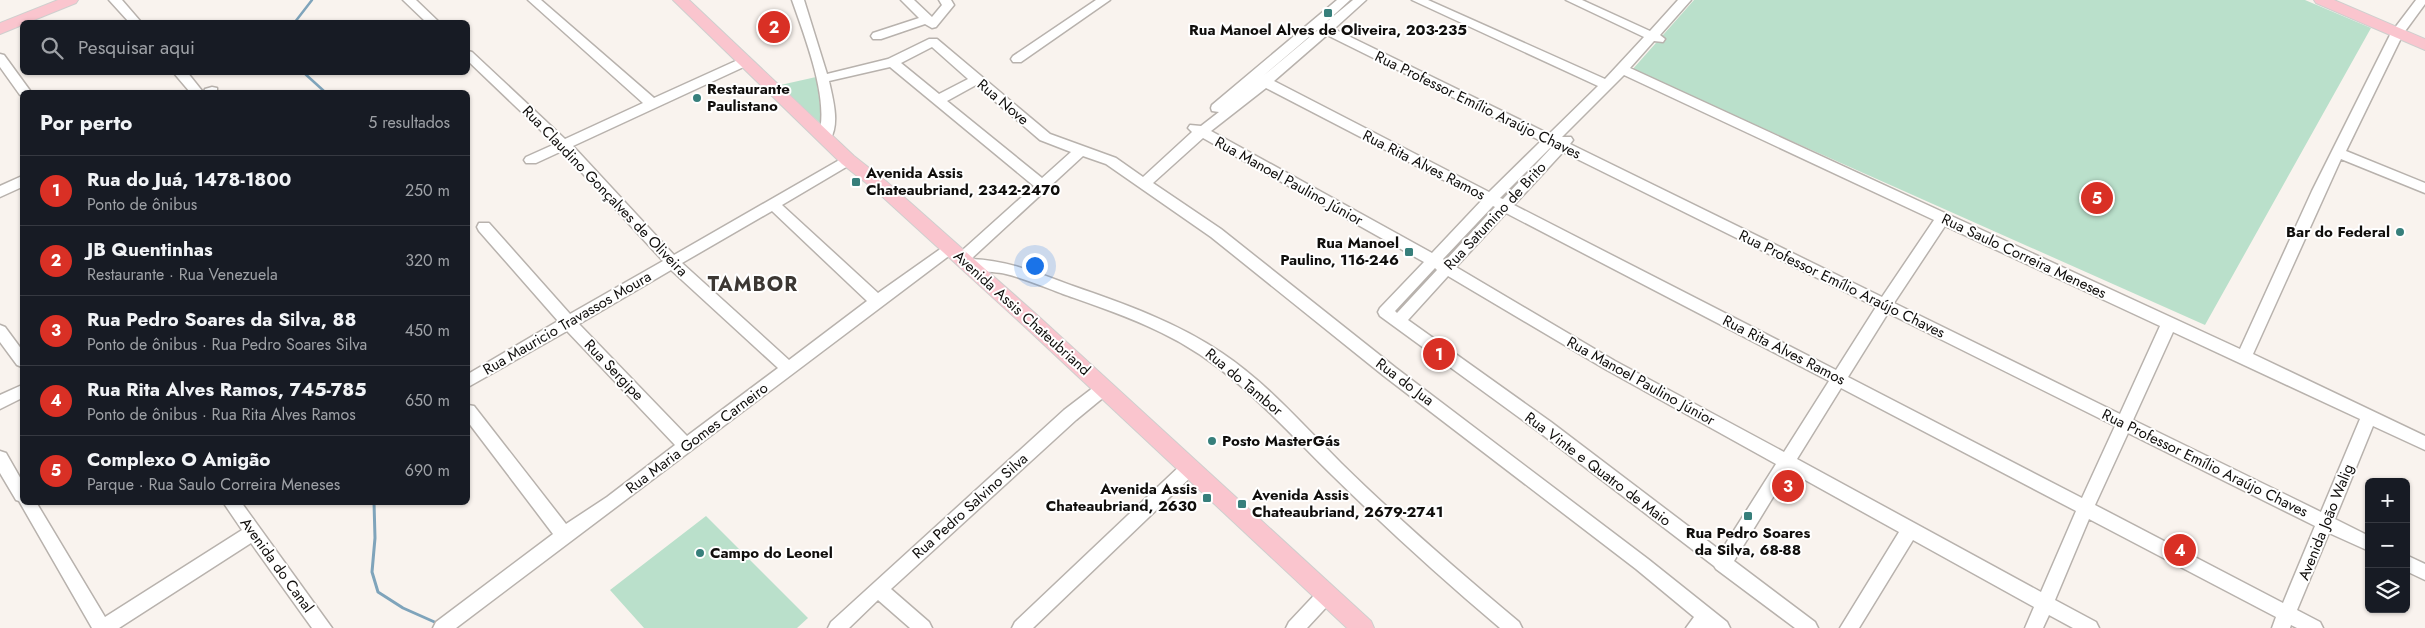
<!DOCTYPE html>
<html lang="pt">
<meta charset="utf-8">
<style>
:root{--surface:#171b24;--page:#242831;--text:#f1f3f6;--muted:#9ea1a6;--line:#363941;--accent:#d93025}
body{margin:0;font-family:Jost,sans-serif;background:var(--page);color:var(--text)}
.controls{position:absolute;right:15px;bottom:15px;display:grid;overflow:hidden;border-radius:8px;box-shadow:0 1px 4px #0004}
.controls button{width:45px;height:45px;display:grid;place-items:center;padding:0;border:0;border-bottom:1px solid var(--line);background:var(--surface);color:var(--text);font:25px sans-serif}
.you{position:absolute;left:1034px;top:265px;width:18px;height:18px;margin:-12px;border:4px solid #fff;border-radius:50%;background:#1a73e8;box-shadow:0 0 0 8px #1a73e833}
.badge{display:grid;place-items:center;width:32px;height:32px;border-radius:50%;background:var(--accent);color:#fff;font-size:16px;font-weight:700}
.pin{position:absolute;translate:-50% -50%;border:2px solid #fff;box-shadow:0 1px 5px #0006}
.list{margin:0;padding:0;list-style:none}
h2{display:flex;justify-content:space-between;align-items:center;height:65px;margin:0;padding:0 20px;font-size:21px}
h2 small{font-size:16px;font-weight:400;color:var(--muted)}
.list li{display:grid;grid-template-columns:32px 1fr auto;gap:15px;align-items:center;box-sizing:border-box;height:70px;padding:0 20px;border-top:1px solid var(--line)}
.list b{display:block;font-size:19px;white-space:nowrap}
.list p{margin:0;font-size:16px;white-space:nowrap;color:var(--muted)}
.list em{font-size:16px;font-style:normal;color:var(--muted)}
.icon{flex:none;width:28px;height:28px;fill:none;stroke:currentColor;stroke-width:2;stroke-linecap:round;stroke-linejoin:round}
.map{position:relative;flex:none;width:2425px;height:628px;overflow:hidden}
.search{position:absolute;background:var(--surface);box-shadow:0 1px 4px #0004;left:20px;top:20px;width:450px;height:55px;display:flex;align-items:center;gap:12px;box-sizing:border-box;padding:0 18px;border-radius:8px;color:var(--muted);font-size:19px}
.panel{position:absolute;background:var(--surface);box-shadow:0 1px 4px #0004;left:20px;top:90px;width:450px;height:415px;border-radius:8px}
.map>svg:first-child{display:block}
</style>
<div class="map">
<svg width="2425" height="628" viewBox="0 0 2425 628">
<rect width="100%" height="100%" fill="#f9f3ee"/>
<path fill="#bae0cb" d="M1694,0H2305L2371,28L2205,325L1632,70Z
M816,77L823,125L776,86Z
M706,516L808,618L797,628H644L610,590Z"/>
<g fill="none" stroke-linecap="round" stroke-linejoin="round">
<path stroke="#7fa4bb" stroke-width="2.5" d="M295,22L312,0
M303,72L325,92"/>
<path stroke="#7fa4bb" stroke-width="3" d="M374,502L375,538L372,572L378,592L403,608L439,624"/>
<defs>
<path id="minor" d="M109,0H122L141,22H129Z
M403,0H416L439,22H426Z
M528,0H541L654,98L740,59H748L750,62L748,65L573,146L674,255L848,155L853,157L855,160L853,163L782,205L878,293L946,245H956L958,249L456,628H433L436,622L553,534L468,422V405L474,406L566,524L607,497L675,445L567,331L468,387V374L558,321L479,231L477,227L479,223H489L570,314L663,261L562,151L536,163H526L524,160L526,157L555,144L468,61V51L472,52L565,139L643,103ZM772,211L867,301L789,360L682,263ZM671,270L778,368L687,436L579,324Z
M792,0H804L827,74L888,59L929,39H937L1050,134L1116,158L1143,177L1192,132L1188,128L1190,125L1201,126L1219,112L1212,111L1211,108L1212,105L1337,0H1350L1324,24L1353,0H1366L1334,29L1549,134L1598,86L1412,0H1428L1605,79L1644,37L1566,0H1582L1650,31L1678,0H1691L1660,35L1665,39L1663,42L1654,41L1630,68L2240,349L2312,191L2391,33L2416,0H2425V4L2403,34L2346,151L2425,183V193L2341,159L2253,354L2425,436V450L2373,426L2335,519L2369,536V551L2329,533L2297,610L2320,622L2323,628H2297L2291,625L2290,628H2272L2276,617L2089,519L2055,600L2096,622L2099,628H2073L2049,615L2043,628H2025L2034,607L1913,540L1859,628H1840L1899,532L1789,471L1734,561L1815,622L1818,628H1795L1716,569L1714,566L1539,432L1380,316L1378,312L1380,308L1424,262L1203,138L1153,183L1221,229L1396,368L1648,559L1727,622L1730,628H1686L1694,617L1636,569L1384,376L1211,237L1106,164L1083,156L971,259C1007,260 1040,274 1073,286C1125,304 1176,322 1222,353C1267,383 1303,425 1341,463C1398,519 1458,571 1519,622L1522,628H1500C1442,579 1386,528 1332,475C1278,422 1231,366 1162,333C1130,317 1097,306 1063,294C1044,287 1026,279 1006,274C990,270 963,274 955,259L957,255L1034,186L890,67L829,81C833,100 840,123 830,140H820L818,137C831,102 804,35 792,0ZM1317,30H1318L1263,76ZM1327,35L1541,141L1489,192L1274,81ZM932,47L968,79L939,94L901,63ZM1624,75L1934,220L1882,297L1570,144L1573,140L1571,137H1562ZM976,85L1040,140L1071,152L1042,178L947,101ZM1266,88L1482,200L1432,253L1211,131ZM1552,147L1503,199L1500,198L1552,146ZM1563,152L1876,307L1836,370L1514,205ZM1493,206L1495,207L1445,261L1443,259ZM1506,213L1829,381L1784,452L1615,361L1456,267ZM1945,226L2160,326L2120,414L1894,303ZM1435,268L1437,270L1397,313L1395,311ZM1448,276L1605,369L1776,464L1721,551L1551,422L1408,320ZM1888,313L2115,426L2082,498L1848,377ZM2173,332L2360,419L2321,512L2133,420ZM1841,388L2076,511L2041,592L1797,459ZM2128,433L2315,526L2283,603L2095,505Z
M901,0H914L932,17L942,5L939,0H951L954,5L936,27L932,28L925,24L881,39H873L871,36L873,33L919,18Z
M1096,0H1110L1021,62H1013L1011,59L1013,56Z
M0,54L4,55L31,92H22V95H20L0,67Z
M173,72H187L203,92H190Z
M212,87L217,88V92H204L205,89Z
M22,176V187L0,197V186Z
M0,325L5,327L22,350V367L17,365L0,342Z
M1104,382L1110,384L1112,388L1110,392L1076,420L891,589L929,622L932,628H910L878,600L849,628H828L831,622L1064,410L1098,384Z
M22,385V398L0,409V395Z
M0,451L6,453L22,481V502H36L105,617L242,530L223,502H241L332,628H312L251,543L119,628H92L19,501L16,500L0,473Z
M1189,461L1195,463L1197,468L1195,473L1033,628H1012L1015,622L1183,463Z
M2406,555L2425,564V580L2406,571Z
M1327,586L1333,588L1336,594L1333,600L1307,628H1286L1289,622L1321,588Z"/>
<path id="major" d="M58,0H78L76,3L29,22H22V25L0,34V23Z
M673,0H689L854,156L887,182L1037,315L1371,621L1374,628H1347L1023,325L875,190L842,164Z
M2314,0H2334L2425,39V50L2316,3Z"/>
</defs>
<use href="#minor" stroke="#b8b2ad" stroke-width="3"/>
<use href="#major" stroke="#cfcfce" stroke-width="2"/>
<use href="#minor" fill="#fff" fill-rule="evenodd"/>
<use href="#major" fill="#fac5ce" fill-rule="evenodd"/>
</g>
<g fill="#377f7b" stroke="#fff" stroke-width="2">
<rect x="1323" y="8" width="10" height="10" rx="2.5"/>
<circle cx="697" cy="98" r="5"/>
<rect x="851" y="177" width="10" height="10" rx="2.5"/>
<circle cx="2400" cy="232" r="5"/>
<rect x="1404" y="247" width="10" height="10" rx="2.5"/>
<circle cx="1212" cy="441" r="5"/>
<rect x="1202" y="493" width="10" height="10" rx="2.5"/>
<rect x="1237" y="499" width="10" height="10" rx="2.5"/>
<rect x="1743" y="511" width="10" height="10" rx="2.5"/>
<circle cx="700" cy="553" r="5"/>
</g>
<g text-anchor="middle" stroke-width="4" stroke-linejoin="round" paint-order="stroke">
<g font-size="15" font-weight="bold" fill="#100e0c" stroke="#fff" text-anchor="start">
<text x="1328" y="35" text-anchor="middle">Rua Manoel Alves de Oliveira, 203-235</text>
<text x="707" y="94">Restaurante<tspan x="707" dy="17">Paulistano</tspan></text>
<text x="866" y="178">Avenida Assis<tspan x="866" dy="17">Chateaubriand, 2342-2470</tspan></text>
<text x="2390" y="237" text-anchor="end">Bar do Federal</text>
<text x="1399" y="248" text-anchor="end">Rua Manoel<tspan x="1399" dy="17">Paulino, 116-246</tspan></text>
<text x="1222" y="446">Posto MasterGás</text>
<text x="1197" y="494" text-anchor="end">Avenida Assis<tspan x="1197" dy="17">Chateaubriand, 2630</tspan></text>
<text x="1252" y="500">Avenida Assis<tspan x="1252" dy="17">Chateaubriand, 2679-2741</tspan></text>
<text x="1748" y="538" text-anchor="middle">Rua Pedro Soares<tspan x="1748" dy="17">da Silva, 68-88</tspan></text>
<text x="710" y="558">Campo do Leonel</text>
</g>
<g font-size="15" fill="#100e0c" stroke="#fff">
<text transform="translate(1003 102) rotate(40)" y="5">Rua Nove</text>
<text transform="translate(1478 105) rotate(26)" y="5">Rua Professor Emílio Araújo Chaves</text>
<text transform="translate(1424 165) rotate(27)" y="5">Rua Rita Alves Ramos</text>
<text transform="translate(1289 181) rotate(29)" y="5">Rua Manoel Paulino Júnior</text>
<text transform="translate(605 191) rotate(46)" y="5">Rua Claudino Gonçalves de Oliveira</text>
<text transform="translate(1495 216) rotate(-47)" y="5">Rua Satumino de Brito</text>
<text transform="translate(2024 256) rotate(25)" y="5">Rua Saulo Correira Meneses</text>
<text transform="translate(1842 284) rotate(26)" y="5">Rua Professor Emílio Araújo Chaves</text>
<text transform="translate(1022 313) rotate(42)" y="5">Avenida Assis Chateubriand</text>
<text transform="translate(567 323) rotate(-30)" y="5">Rua Mauricio Travassos Moura</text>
<text transform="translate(1784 350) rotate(27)" y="5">Rua Rita Alves Ramos</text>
<text transform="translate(614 370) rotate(46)" y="5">Rua Sergipe</text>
<text transform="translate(1641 381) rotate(29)" y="5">Rua Manoel Paulino Júnior</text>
<text transform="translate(1244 382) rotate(40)" y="5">Rua do Tambor</text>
<text transform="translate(1405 382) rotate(37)" y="5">Rua do Jua</text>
<text transform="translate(697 438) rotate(-37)" y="5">Rua Maria Gomes Carneiro</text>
<text transform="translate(2205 463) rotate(26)" y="5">Rua Professor Emílio Araújo Chaves</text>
<text transform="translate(1598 469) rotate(37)" y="5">Rua Vinte e Quatro de Maio</text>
<text transform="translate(970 506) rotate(-42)" y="5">Rua Pedro Salvino Silva</text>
<text transform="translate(2326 522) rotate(-68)" y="5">Avenida João Walig</text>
<text transform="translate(277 565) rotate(54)" y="5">Avenida do Canal</text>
</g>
<g font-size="20" font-weight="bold" letter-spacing="1" fill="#3c3733" stroke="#fff">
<text x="753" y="291">TAMBOR</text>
</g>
</g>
</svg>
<div class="controls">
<button>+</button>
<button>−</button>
<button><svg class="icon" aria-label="layers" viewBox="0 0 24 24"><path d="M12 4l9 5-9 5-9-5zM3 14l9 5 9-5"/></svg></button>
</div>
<div class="you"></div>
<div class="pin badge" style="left:1439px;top:354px">1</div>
<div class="pin badge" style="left:774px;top:27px">2</div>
<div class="pin badge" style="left:1788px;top:486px">3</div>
<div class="pin badge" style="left:2180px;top:550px">4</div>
<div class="pin badge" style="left:2097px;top:198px">5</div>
<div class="search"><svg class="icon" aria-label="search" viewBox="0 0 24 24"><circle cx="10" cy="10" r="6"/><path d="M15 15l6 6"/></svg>Pesquisar aqui</div>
<section class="panel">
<h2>Por perto<small>5 resultados</small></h2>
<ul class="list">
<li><span class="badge">1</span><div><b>Rua do Juá, 1478-1800</b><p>Ponto de ônibus</p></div><em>250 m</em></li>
<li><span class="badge">2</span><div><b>JB Quentinhas</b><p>Restaurante · Rua Venezuela</p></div><em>320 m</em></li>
<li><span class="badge">3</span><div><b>Rua Pedro Soares da Silva, 88</b><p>Ponto de ônibus · Rua Pedro Soares Silva</p></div><em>450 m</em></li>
<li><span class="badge">4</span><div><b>Rua Rita Alves Ramos, 745-785</b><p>Ponto de ônibus · Rua Rita Alves Ramos</p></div><em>650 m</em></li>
<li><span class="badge">5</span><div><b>Complexo O Amigão</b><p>Parque · Rua Saulo Correira Meneses</p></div><em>690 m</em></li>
</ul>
</section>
</div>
